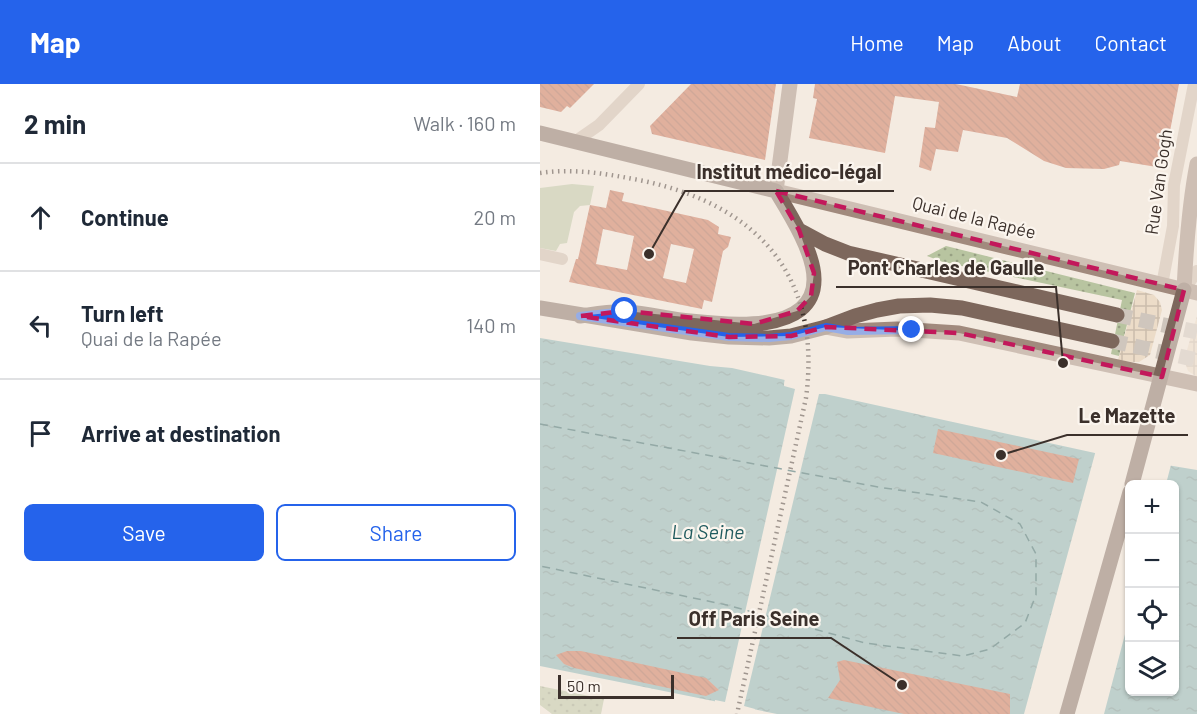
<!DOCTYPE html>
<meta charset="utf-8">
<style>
:root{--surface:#fff;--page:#f6f6f7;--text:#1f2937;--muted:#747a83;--line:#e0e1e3;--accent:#2563eb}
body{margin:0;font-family:Barlow,sans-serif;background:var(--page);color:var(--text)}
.controls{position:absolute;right:18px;bottom:18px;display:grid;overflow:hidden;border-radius:9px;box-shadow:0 2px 4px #0004}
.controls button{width:54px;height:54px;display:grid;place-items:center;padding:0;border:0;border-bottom:2px solid var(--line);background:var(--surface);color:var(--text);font:30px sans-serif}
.scale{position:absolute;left:18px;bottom:15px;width:116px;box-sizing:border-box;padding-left:6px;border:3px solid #3b302b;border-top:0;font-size:16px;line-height:21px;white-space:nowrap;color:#3b302b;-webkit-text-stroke:4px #fbf5ee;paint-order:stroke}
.stop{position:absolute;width:18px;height:18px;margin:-14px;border:4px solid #2563eb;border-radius:50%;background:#fff}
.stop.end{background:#2563eb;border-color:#fff;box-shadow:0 2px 6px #0008}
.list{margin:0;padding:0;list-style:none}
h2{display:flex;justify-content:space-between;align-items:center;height:78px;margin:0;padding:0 24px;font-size:26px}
h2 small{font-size:20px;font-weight:400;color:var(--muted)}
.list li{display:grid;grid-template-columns:39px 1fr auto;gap:18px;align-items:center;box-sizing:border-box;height:108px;padding:0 24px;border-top:2px solid var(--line)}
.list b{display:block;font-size:22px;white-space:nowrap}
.list p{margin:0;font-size:20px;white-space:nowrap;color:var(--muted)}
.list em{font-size:20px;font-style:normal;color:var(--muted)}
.actions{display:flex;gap:12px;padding:18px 24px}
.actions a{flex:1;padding:14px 0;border:2px solid var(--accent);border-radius:9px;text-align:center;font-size:21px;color:var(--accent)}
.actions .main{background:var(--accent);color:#fff}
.icon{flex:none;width:33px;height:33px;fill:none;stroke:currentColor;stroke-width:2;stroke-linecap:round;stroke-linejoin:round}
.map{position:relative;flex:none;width:657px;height:630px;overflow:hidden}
header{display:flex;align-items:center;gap:36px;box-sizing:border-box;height:84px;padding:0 30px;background:var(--accent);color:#fff}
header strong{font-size:28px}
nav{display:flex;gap:33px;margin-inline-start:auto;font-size:21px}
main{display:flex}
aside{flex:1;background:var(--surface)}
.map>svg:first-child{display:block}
</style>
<header>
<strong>Map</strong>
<nav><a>Home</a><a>Map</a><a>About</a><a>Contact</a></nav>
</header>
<main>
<aside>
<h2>2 min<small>Walk · 160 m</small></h2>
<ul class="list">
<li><svg class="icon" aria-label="ahead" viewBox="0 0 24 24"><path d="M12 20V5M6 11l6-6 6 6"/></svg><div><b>Continue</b></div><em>20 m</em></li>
<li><svg class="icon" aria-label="left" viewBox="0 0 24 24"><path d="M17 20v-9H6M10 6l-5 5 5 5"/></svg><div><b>Turn left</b><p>Quai de la Rapée</p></div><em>140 m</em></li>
<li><svg class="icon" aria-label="arrive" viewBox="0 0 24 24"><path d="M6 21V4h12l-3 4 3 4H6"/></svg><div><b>Arrive at destination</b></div></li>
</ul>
<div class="actions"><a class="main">Save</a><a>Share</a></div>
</aside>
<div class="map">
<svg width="657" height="630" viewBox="0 0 657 630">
<defs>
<pattern id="grass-dots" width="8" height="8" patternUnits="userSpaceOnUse" patternTransform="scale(1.5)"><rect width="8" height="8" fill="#b8c4a0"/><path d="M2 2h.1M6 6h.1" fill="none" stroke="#97a083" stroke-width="1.8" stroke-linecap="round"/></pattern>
<pattern id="plaza-grid" width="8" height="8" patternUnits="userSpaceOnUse" patternTransform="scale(1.5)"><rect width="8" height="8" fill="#ecdcc8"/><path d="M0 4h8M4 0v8" fill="none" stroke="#cbbdac"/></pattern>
<pattern id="water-ripples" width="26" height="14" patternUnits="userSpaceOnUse" patternTransform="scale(1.5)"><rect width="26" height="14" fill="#7fb0b2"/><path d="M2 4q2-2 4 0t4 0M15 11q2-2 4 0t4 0" fill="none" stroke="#699091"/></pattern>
<pattern id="building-back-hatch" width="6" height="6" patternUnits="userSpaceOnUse" patternTransform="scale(1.5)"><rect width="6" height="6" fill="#c8694b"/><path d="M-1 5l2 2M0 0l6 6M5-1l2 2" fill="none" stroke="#a4573f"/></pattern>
</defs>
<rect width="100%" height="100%" fill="#f4ebe1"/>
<path fill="url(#grass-dots)" d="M406,162L595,209L579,272L571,270L582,216L403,178L387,172Z
M0,602L64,615L61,630H12L0,621Z"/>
<path fill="#b8c4a0" d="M32,100L54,102L50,121L40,122L34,128L27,159L20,160L16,167L0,164V104Z"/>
<path fill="url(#plaza-grid)" d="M597,206L614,211L620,218L622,226L610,271L599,278H592L578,276Z
M657,232V293L648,287L644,276Z"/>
<path fill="url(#water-ripples)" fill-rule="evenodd" d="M0,254L170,282L192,284L245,296L244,301L555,369L657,386V630H237L0,582ZM590,400H634V608H590Z"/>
<path fill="#f4ebe1" d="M245,293L248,295L247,299L279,307H289V310H279L204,622L215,625L214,628L175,621V616L185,618L255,305L244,302Z
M556,366L632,377L626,400H590L589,535L564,630H484Z"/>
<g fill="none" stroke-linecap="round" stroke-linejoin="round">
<path stroke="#1f5a5e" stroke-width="1.5" stroke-dasharray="8 6" stroke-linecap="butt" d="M0,340L338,403L441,418L480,440L496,470V511L485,539L450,565L423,572L325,559L187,521L0,482"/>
</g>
<path fill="url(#building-back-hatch)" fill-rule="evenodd" d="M0,0H54L30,24L27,22L21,28L0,23Z
M151,0H236L225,76L112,50L110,42Z
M275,0H416L477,13L480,0H639L623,84L580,77L579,81L564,85L526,84L504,77L467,54L423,46L418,68L396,65L391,87L379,83L385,43L395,44L399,18L355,12L345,69L269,54L277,15L273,14Z
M70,106L84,109L82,117L168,136L179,143L178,150L191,153L188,163L183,167L172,218L164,216L162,225L29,198L36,175H38L50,121L66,124ZM63,145L94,152L87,186L56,180ZM131,160L154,165L146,199L123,194Z
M398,345L539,375L533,399L393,369Z
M27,567H41L166,594L179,606L166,612L161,611L34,584L24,580L16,571Z
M304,576L470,610V630H364L288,614L300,596L297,578Z"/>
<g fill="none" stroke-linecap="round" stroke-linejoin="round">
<path stroke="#cfc6bd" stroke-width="15" stroke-dasharray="15 8" stroke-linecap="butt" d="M577,231L657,248
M572,257L657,276"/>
<path stroke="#cdbbac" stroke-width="12" d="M36,57L59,41L99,0
M0,170L22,175
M622,201L633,142L634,101L654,0
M644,206L657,187"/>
<path stroke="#a18a7d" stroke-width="15" d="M250,0L236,107L657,209
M644,206C646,164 649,121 657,80
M286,243L308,247L357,245L419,249L657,300"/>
<path stroke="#7d675c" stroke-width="15" d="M0,49L236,107C250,130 274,168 274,195C275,251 186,241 150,237C129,235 107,229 86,228C71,227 55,230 40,232
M259,146L285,160L308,169L577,231
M0,224L152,249L189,253L229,254L251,252L286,243L315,232L337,226L359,222L390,221L422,224L572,257
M592,400L644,206
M527,630L590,408"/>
<path stroke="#3b302b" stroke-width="4.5" stroke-dasharray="1.5 4.5" stroke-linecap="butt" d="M0,89C36,84 68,90 104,97C219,122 282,193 266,314L197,630"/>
</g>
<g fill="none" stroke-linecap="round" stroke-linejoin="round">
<path stroke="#2563eb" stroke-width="8" d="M85,227L40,232L189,253L229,254L251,252L286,243L308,247L372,246"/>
</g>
<path d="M0 0H657V630H0ZM236,107L644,206L622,293L419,249L286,243L251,252L189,253L40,232L85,227L214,240L257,227L271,212L274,189L259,146Z" fill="#f4ebe1" fill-opacity=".55" fill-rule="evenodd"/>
<path fill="none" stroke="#c2185b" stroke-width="4.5" stroke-dasharray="12 8" stroke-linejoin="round" d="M236,107L644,206L622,293L419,249L286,243L251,252L189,253L40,232L85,227L214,240L257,227L271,212L274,189L259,146Z"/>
<g text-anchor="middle" stroke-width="4.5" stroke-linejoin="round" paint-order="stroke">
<g font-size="18" fill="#3b302b" stroke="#fbf5ee">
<text transform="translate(619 98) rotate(-82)" y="6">Rue Van Gogh</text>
<text transform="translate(434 134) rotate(14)" y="6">Quai de la Rapée</text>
</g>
<g font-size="20" font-style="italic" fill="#1f5a5e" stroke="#fbf5ee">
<text x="168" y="455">La Seine</text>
</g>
</g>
<path fill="none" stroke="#3b302b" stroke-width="2" d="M109 170L145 107H354M523 279L516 203H296M461 371L527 351H648M362 601L291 554H137"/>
<g fill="#3b302b" stroke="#fbf5ee" stroke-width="2">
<circle cx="109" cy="170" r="6"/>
<circle cx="523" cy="279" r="6"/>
<circle cx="461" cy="371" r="6"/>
<circle cx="362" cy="601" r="6"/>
</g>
<g font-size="20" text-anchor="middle" font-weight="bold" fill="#3b302b" stroke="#fbf5ee" stroke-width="4.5" stroke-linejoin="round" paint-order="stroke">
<text x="249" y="95">Institut médico-légal</text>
<text x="406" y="191">Pont Charles de Gaulle</text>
<text x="587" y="339">Le Mazette</text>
<text x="214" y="542">Off Paris Seine</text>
</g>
</svg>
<div class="controls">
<button>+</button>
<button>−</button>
<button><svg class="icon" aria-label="locate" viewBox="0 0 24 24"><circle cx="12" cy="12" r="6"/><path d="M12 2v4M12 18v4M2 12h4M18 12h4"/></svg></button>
<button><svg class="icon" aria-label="layers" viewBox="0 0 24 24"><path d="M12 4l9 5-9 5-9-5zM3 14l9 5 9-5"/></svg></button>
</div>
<div class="scale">50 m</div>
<div class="stop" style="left:85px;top:227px"></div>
<div class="stop end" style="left:372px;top:246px"></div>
</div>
</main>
